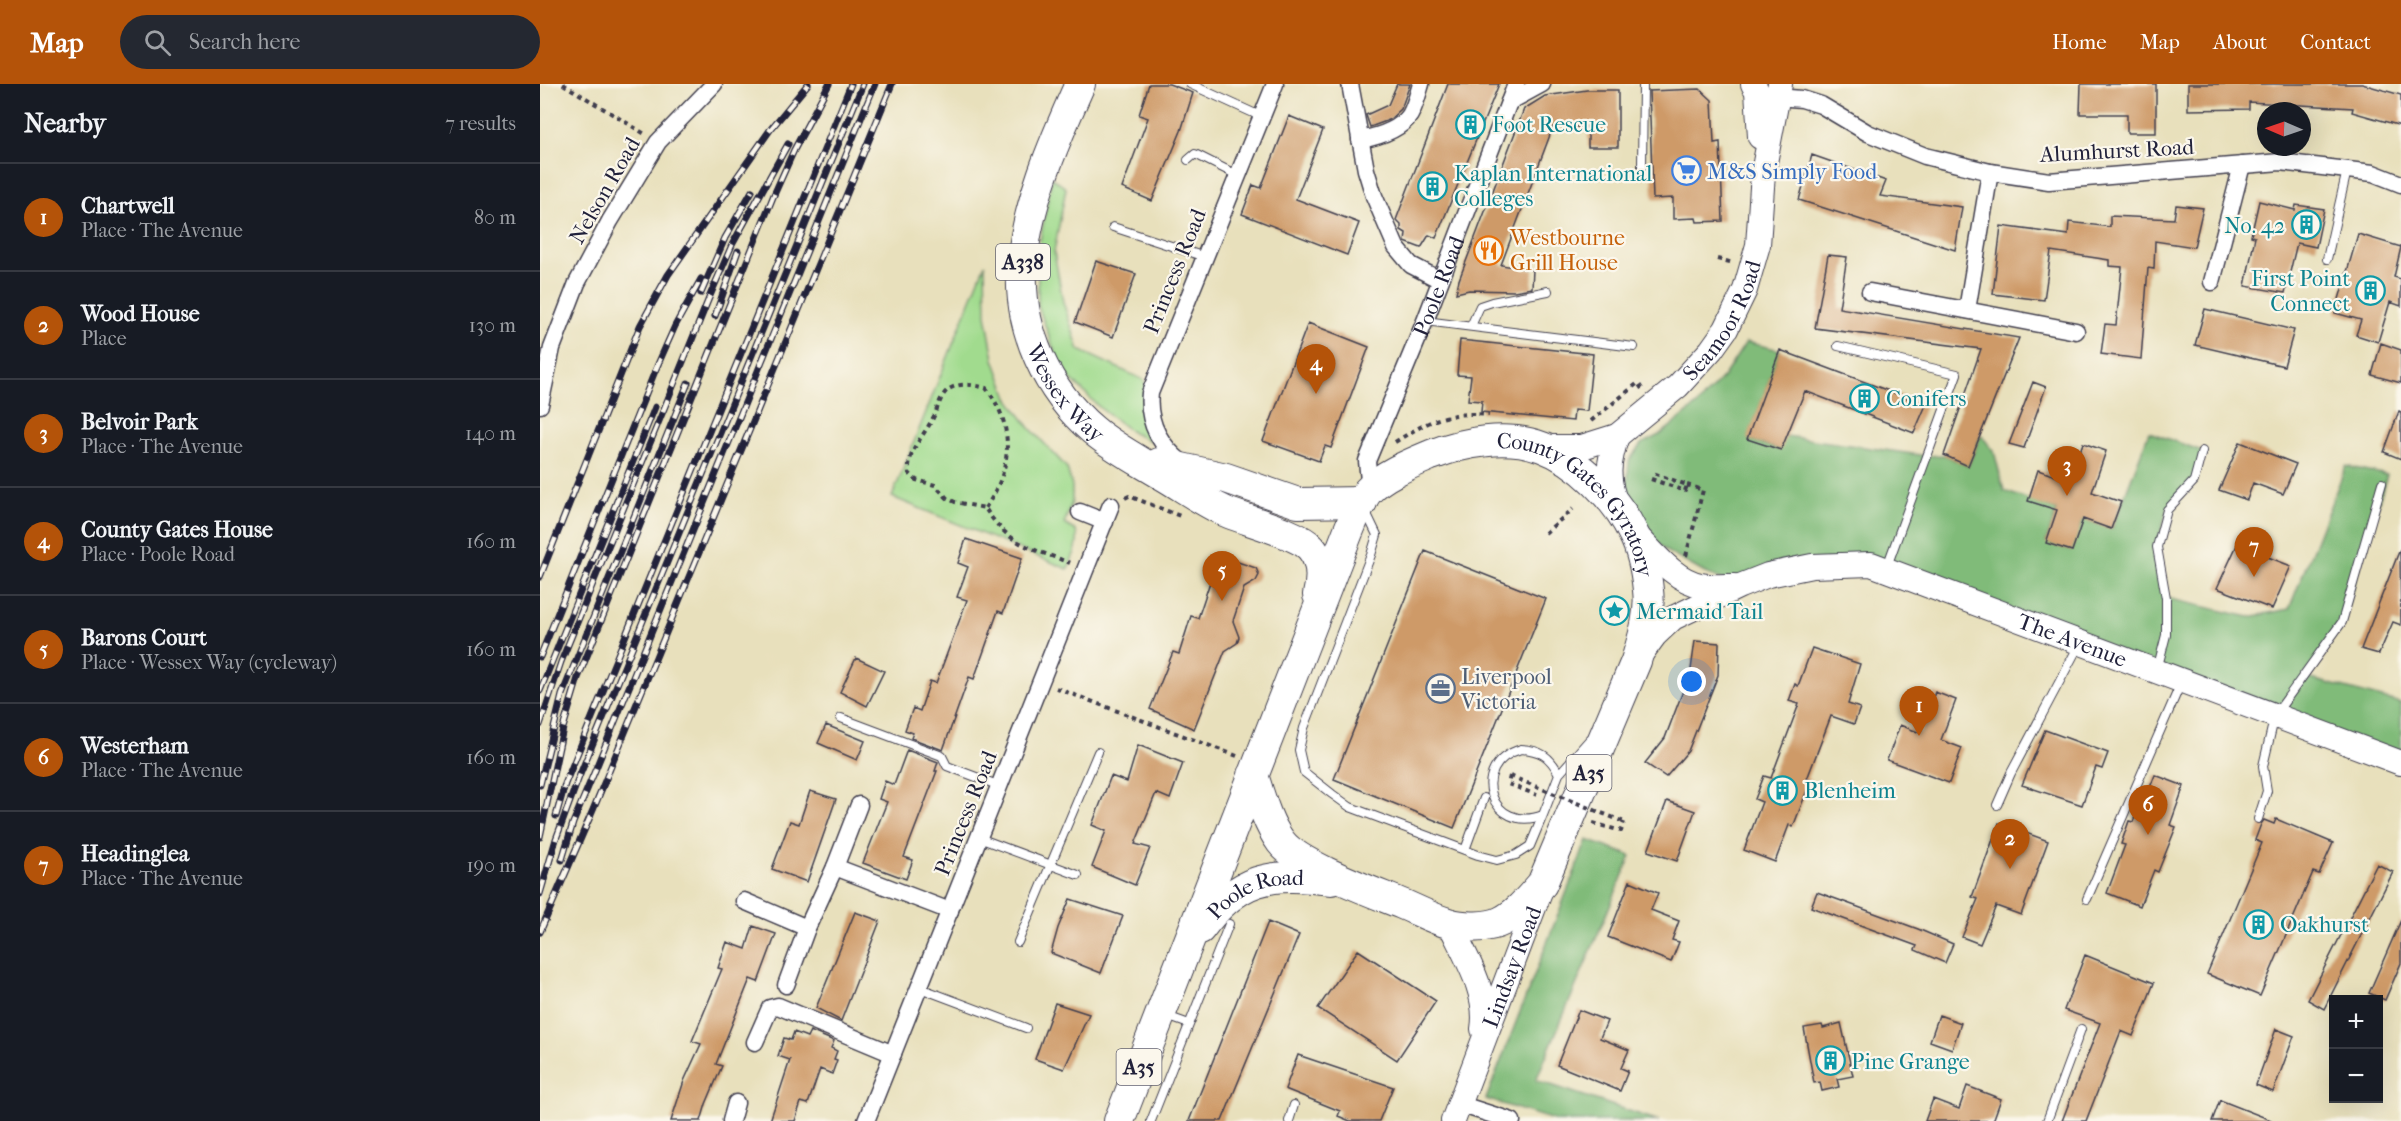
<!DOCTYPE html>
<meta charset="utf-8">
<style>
:root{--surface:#171b24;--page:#242831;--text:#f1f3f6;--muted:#9ea1a6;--line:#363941;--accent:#b45309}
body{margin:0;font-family:"IM FELL French Canon",serif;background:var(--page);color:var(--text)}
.controls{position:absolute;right:18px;bottom:18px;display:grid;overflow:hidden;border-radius:0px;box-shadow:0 6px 24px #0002}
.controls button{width:54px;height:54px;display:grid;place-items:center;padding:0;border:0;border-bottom:2px solid var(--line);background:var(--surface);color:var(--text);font:30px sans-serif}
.compass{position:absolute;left:1717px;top:18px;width:54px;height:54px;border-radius:50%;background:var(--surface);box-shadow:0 6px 24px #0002;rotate:272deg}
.you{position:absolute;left:1152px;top:598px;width:21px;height:21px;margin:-15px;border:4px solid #fff;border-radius:50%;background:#1a73e8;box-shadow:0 0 0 9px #1a73e833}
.badge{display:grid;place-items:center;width:39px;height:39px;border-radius:50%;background:var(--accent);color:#fff;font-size:20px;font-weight:700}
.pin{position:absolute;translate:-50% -50px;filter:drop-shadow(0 2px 3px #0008)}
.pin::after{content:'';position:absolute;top:32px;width:21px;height:18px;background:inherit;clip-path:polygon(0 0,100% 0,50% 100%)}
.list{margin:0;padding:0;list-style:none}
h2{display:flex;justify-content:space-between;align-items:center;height:78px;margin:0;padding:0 24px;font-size:26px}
h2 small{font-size:20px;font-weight:400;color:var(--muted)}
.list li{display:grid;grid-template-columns:39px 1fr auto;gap:18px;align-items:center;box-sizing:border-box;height:108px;padding:0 24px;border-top:2px solid var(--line)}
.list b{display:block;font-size:22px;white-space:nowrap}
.list p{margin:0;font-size:20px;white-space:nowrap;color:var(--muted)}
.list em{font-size:20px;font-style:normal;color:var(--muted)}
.icon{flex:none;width:33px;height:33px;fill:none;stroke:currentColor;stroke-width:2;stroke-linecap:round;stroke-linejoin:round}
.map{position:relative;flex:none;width:1861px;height:1037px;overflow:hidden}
header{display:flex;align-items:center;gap:36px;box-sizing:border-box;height:84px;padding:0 30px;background:var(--accent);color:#fff}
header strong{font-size:28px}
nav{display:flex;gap:33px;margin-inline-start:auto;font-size:21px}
.search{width:420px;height:54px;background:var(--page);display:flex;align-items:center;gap:15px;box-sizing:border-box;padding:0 21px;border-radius:33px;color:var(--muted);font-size:22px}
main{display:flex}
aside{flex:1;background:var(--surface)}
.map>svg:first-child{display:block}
</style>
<header>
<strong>Map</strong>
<div class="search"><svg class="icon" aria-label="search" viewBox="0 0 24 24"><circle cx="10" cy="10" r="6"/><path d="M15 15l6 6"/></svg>Search here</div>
<nav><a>Home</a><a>Map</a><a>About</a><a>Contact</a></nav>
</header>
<main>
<aside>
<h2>Nearby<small>7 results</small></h2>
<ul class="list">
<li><span class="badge">1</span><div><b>Chartwell</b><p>Place · The Avenue</p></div><em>80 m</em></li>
<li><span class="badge">2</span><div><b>Wood House</b><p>Place</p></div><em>130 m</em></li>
<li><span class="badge">3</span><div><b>Belvoir Park</b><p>Place · The Avenue</p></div><em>140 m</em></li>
<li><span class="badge">4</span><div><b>County Gates House</b><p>Place · Poole Road</p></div><em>160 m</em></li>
<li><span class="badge">5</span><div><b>Barons Court</b><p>Place · Wessex Way (cycleway)</p></div><em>160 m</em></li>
<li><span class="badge">6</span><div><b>Westerham</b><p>Place · The Avenue</p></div><em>160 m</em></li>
<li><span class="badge">7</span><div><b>Headinglea</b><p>Place · The Avenue</p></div><em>190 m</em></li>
</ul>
</aside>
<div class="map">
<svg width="1861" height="1037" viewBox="0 0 1861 1037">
<rect width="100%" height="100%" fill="#fbf7ec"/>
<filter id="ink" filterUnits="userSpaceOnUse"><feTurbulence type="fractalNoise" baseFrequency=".0167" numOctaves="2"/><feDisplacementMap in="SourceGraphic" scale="12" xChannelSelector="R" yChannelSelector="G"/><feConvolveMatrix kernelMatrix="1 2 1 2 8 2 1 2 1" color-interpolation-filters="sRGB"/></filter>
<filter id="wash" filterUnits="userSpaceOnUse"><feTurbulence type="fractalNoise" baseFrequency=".008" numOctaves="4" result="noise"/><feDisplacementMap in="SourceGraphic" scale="24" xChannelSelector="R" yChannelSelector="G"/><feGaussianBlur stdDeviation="1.35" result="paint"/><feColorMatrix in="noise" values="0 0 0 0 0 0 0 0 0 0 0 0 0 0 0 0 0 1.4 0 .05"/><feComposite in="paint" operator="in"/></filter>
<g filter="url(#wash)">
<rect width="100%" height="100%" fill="#e8e0bc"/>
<path fill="#a1db8e" stroke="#627e64" stroke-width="1.5" d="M512,94L526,104L514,168L523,218L539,266L604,296L606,302L604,338L611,357L593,349L560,324L529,293L516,271L498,222V167Z
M445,180L446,231L454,275L468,314L490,344L527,384L532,402V418L524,440L536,447C540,461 533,472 528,485L352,413Z"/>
<path fill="#80bb79" stroke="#516e5a" stroke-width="1.5" d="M1206,258L1240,266L1208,355L1240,366L1246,352L1387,372L1404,371L1428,382L1441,351L1454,367L1464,407L1517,426L1506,458L1531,467L1543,435L1572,445L1609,348L1662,367L1654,397L1627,426L1617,463L1626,514L1709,533L1749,525L1806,382L1847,391L1802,538L1764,593L1861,619V679L1331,480L1200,502L1165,489L1129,469L1101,446L1086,413L1089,377L1101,360L1121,350L1157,321L1184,292Z
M1047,756L1091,772L996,996L1119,1037H1017L946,1015Z"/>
<g id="blocks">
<path fill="#ce9a67" d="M609,0H629L653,9L641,47L612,117L582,104L608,34L599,31Z
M857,0H870L861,25L849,36L830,43L826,31L848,21Z
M908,0H959L896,154L889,151L881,164L865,158L866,149L861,146V141L856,136Z
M1541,0H1616V49H1587V30H1540Z
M1648,0H1822L1861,11V42L1812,28L1813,24L1709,18V25L1648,26Z
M1160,5L1172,16L1174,59L1180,58L1183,137L1157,138L1156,134L1133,135V114L1113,115L1109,7Z
M1047,6H1078V63H1048V43H1013L961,181L993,186L992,204L974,207L929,206L916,209L919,196L984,25L1005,12Z
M749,32L783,46L756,115L819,139L807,171L702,130L713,101L721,104Z
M1272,71L1346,97L1340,112L1422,123L1415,166L1259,116Z
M1719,117L1755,126L1756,121L1784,125L1776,163L1757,159L1745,209L1705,202L1715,153L1711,152Z
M1636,121L1663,124L1654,163L1615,157L1614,185L1608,184L1601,275L1561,270L1565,240L1576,241L1582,183L1569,182V176L1511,167L1504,216L1453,210L1461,142L1528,151L1529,138L1570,143V132L1634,135Z
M1818,150L1861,163L1854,193L1861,195V222L1850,218L1838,258L1816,251L1821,236L1795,229Z
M1288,171L1307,173L1299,224L1479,254L1428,382L1404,371L1441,265L1275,244Z
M556,177L596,190L573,253L535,238Z
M1665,225L1754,246L1744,282L1655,261Z
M768,239L829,263L791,364L785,362L779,377L723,357Z
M920,256L1053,270L1047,327L1034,326L1033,337L941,328L942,317L928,316L931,292L917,291Z
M1841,259L1861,266V299L1832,291Z
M1240,266L1386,321L1374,349L1265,307L1241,366L1207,355Z
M1493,298L1506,303L1484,364L1469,360Z
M1859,327L1861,328V375L1844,368Z
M1700,358L1756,380L1743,410L1713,399L1707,416L1679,406Z
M1543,359L1566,367L1552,408L1581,418L1571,445L1543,435L1532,467L1506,459L1517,426L1488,417L1498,386L1530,397Z
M426,455L482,474L463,529L458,527L434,595L429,593L403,666L371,654L373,649L365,646L373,624L380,627L390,597L396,599L427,516L417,513L428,483L418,479Z
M1697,461L1751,482L1732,525L1677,504Z
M1860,465L1861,541L1853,538L1839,570L1821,565Z
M885,467L1006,515L914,744L794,695Z
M674,470L716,484L719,491L716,497L704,504L693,537L699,553L697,559L685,567L654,645L610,625L633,568L639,570L651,532L658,534L674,486L669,485Z
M1155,557L1179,559L1178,591L1148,667L1126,693L1105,679L1125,654L1151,586Z
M1272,564L1320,580L1308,620L1320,624L1314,640L1291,632L1267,695L1271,696L1253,743L1249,741L1235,778L1204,766L1222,718L1215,715L1224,692L1231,694L1259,620L1249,617L1255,600L1258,602Z
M316,574L344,587L327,622L300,608Z
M1395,608L1416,616L1401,656L1422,664L1409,699L1347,676L1360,641L1380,649Z
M286,641L325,657L317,676L278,659Z
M1505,646L1568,669L1562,685L1556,683L1542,721L1482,701Z
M598,661L643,679L630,715L616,709L595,760L610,764L595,801L552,783L566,747L552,741L571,692L587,698Z
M367,666L398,678L395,687H397L364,773L373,776L366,795L323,779L347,718L339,715L345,697L354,701Z
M1615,691L1644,702L1630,741L1636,743L1618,788L1614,786L1600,822L1567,809L1585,761L1581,760L1589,737L1593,738L1604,710L1607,711Z
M270,707L296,715L267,798L232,785L250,737L259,740Z
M1127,717L1155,727L1137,777L1108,767Z
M1736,735L1793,759L1779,790L1773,788L1720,912L1667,890L1722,759L1715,756L1721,740L1724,736L1734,740Z
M1459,739L1508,757L1481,831L1456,822L1440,860L1422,853L1438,815L1432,813Z
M1837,780L1853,788L1784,925L1768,916Z
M1090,797L1118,809L1111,826L1139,837L1132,856L1139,858L1131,878L1068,853Z
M1277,808L1378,845L1413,860L1405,879L1375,866L1377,862L1271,823Z
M530,815L583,832L561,889L511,869L518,844Z
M315,828L340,837L301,937L276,924Z
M1861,836V879L1845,916L1829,909Z
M728,838L759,851L682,1037H649Z
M213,842L236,850L218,898L210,895L176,980L182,982L166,1020L161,1037H131L144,997L161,960L152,957L182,885L178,884L187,858L206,865Z
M818,866L896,917L857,976L778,924Z
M1545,871L1614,899L1593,952L1581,947L1546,1037H1522L1560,939L1524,926Z
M515,919L549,930L524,985L495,975Z
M1039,926L1067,937L1060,954L1089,966L1081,984L1088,987L1080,1007L1017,981Z
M1399,931L1421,939L1412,965L1390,957Z
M1301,939L1313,992L1297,995L1299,1003L1282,1007L1280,998L1274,999L1264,944L1282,941L1283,944Z
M1736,945L1754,952L1733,1008L1716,1001Z
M270,947L294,957L291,964L297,967L294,975L297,976L292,990L280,985L268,1020L261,1018L255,1037H230L250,976L238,972L244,954L251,956L254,948L267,953Z
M758,971L853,1003L839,1037H810L798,1032L800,1027L745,1005Z
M1427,1002L1461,1015L1453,1037H1385L1393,1015L1419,1025Z
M1680,1016L1731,1036V1037H1672Z"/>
</g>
</g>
<g filter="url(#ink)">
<use href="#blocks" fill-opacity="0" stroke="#403e4e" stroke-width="1.5"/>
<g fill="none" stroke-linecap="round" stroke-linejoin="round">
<defs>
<path id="lane" d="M650,0L720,32
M648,76L655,70L697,91
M1102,83L1103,0
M573,143L665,173
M1787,175L1807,86
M885,237L1094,263
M931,242L940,222L952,218L1008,207
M1298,262L1417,290L1346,485
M825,426L837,451L831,471L764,644L759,666L764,688L792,710L810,723L938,771L957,776L976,771L990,762L1003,731
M1617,586L1626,551V514L1617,463L1627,426L1654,397L1662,367
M301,634L402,672L407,682L460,702
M981,665C1000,666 1010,672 1019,690L1003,731C951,751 927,681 981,665Z
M1019,690L1050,655
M1457,721L1471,689L1539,561
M1718,735L1727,707L1723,682L1735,631L1802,538L1842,399
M439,754L538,791
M925,766L944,714
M1547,815L1641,599
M478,858L558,668
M380,904L486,944
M624,931L649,940
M611,1037L689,840
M749,1037L754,1021
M1507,1037L1541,945"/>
<g id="street">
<path d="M810,0L826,86L834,112L856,163L871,181L900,196"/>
<path d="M1236,13L1262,15L1281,21L1328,49L1385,72L1450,88L1509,97L1740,78L1833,89L1861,100"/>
<path d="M969,18L1002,0"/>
<path d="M820,56C836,53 860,46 870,31C875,22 878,10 881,0"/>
<path d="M1672,198L1702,81"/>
<path d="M1330,208L1536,247"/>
<path d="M1427,226L1450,88"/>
<path d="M0,321L12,264L37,199L70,137L118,58L174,0"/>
<path d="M641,378C619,360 607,338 610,309L735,0"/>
<path id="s1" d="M830,406L827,377L885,237L976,0"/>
<path d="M540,428L565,438"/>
<path d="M295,783L319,721"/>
<path d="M204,817L267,844"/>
<path d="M246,901L267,844L295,783L410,827"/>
<path d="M215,958L230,924L238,922L353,970"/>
<path d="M919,1020L972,1037"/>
<path d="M191,1037L196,1019"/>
<path d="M326,1037L571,421"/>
</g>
<g id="secondary">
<path d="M1213,0L1217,7L1220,53"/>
<path id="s2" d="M1002,363H1042L1077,352L1138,302L1171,266L1186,245L1205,206L1218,161L1223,89L1240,0"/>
<path d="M1077,422C1066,394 1068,379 1077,352"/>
<path d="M1095,450C1113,468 1135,497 1161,501C1172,503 1184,502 1194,502"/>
<path id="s3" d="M1101,570L1115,551L1133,534L1200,502L1228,491L1272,482L1331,480L1861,679"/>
<path d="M910,840C925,872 949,909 943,945"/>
<path id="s4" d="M913,1037L1001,805"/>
</g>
<g id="highway">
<path id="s5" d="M540,0C515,56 485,123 482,185C479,246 507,307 553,346C573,363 598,376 621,390C642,402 662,417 684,427C704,436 758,449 771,464C782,477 782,495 778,511"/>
<path d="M619,379L686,394L758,419L822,418"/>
<path id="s6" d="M660,845C698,793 730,788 791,796"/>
<path id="s7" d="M579,1037L808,448C814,434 819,419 828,407C842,391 872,379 891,371C924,358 967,350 1002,363C1038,376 1077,415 1093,449C1102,466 1106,487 1108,506C1111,530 1103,554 1096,577L1002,800C990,813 978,829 962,837C949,844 923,844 908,839C893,835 877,826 862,820C833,808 758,781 741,758C727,739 720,713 713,691"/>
</g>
</defs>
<use href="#lane" stroke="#403e4e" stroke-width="10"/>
<use href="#street" stroke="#403e4e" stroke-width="19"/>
<use href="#secondary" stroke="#403e4e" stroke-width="26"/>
<use href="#highway" stroke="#403e4e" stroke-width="32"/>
<path stroke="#403e4e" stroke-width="4" stroke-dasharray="4.5 4.5" stroke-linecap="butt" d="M23,0L105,50
M1177,175L1194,179
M1051,337L1098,299L1102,305
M855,358C890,336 907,327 949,331
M1111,395L1145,407L1147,401L1113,389
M585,414L589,412L640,432
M445,424C472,387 476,342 446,304C434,301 421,298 409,305C400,311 398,325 393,334C384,352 367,367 369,389L376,396L395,401L407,414L415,418L445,424C469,462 492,464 530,479
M1005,449L1033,425
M1146,472L1163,406L1147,401
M516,604L697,672
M970,692L968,700L997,711
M1053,739L1081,747L1084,738"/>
<use href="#lane" stroke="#fff" stroke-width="8"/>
<use href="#street" stroke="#fff" stroke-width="16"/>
<use href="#secondary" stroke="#fff" stroke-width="24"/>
<use href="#highway" stroke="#fff" stroke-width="30"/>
<defs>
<path id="rail" d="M161,209L185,154L212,107
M175,232L198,167
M0,493L100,242L128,191L230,46L268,0
M0,573L115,287L135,242L161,195
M0,607L115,323
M0,641L21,578L169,214L192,161L248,60
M0,701L22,611L148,299
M16,732L25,700L311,0
M0,753L23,644L38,594L233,113L254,66L289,0
M22,776L33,739L54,689L335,0
M0,810L16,755L39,693L323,0
M0,848L53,726L352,0"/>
</defs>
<use href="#rail" stroke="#22223b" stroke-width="7"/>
<use href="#rail" stroke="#fbf7ec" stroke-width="4.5" stroke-dasharray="14" stroke-linecap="butt"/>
<path stroke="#403e4e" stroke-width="4" stroke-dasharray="4.5 4.5" stroke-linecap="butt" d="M970,692L1084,738"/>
</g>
</g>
<defs>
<symbol id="building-ring" viewBox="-11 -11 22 22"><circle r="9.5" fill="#fbf7ec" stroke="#0f9aa8" stroke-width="1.5"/><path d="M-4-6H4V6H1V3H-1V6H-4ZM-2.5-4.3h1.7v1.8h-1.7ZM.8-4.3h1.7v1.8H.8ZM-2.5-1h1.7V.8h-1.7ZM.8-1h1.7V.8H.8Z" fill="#0f9aa8"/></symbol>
<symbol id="supermarket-ring" viewBox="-11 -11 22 22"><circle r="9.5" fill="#fbf7ec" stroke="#3f7fe0" stroke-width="1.5"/><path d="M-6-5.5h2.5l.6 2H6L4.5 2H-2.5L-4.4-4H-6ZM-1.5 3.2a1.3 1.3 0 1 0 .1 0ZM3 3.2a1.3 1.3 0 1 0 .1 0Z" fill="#3f7fe0"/></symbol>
<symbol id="restaurant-ring" viewBox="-11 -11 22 22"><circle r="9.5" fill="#fbf7ec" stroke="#e8710a" stroke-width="1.5"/><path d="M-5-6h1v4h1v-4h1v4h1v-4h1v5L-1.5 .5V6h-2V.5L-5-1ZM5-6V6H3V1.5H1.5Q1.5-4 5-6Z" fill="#e8710a"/></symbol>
<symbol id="sight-ring" viewBox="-11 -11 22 22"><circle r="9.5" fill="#fbf7ec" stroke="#0f9aa8" stroke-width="1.5"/><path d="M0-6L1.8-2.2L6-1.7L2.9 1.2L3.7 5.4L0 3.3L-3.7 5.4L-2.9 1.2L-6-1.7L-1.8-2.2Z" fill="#0f9aa8"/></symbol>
<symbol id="office-ring" viewBox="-11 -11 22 22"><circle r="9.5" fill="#fbf7ec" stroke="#5c6f8a" stroke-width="1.5"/><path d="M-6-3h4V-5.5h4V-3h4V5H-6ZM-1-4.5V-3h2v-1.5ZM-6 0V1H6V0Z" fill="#5c6f8a"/></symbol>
</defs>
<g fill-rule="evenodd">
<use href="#building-ring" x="914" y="24" width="33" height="33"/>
<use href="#supermarket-ring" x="1130" y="70" width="33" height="33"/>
<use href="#building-ring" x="876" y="86" width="33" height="33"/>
<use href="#building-ring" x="1750" y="124" width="33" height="33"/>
<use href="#restaurant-ring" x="932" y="150" width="33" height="33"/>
<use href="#building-ring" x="1814" y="190" width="33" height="33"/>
<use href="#building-ring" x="1308" y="298" width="33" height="33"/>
<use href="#sight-ring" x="1058" y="510" width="33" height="33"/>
<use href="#office-ring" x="884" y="588" width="33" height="33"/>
<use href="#building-ring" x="1226" y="690" width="33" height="33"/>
<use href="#building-ring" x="1702" y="824" width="33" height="33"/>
<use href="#building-ring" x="1274" y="960" width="33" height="33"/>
</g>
<g text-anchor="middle" stroke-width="4.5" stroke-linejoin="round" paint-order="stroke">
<g fill="#fbf7ec" stroke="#636270" stroke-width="1.5">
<rect x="456" y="160" width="54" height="36" rx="4.5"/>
<rect x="1026.5" y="671" width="45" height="36" rx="4.5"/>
<rect x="576.5" y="965" width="45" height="36" rx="4.5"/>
</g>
<g font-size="21" font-weight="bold" fill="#22223b">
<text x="483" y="185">A338</text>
<text x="1049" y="696">A35</text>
<text x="599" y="990">A35</text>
</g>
<g font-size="22" fill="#0d838f" stroke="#fbf7ec" text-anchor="start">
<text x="952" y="48">Foot Rescue</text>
<text x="914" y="97">Kaplan International<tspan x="914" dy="25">Colleges</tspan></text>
<text x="1745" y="149" text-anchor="end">No. 42</text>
<text x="1810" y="202" text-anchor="end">First Point<tspan x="1810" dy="25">Connect</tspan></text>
<text x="1346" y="322">Conifers</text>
<text x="1096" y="535">Mermaid Tail</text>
<text x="1264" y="714">Blenheim</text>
<text x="1740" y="848">Oakhurst</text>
<text x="1311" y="985">Pine Grange</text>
</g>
<g font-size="22" fill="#22223b" stroke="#fbf7ec">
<text transform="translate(1577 66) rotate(-3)" y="8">Alumhurst Road</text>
<text transform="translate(64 106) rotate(-60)" y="8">Nelson Road</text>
<text transform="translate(634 187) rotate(-68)" y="8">Princess Road</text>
<text dy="8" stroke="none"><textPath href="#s1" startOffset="218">Poole Road</textPath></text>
<text dy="8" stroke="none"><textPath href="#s2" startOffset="236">Seamoor Road</textPath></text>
<text dy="8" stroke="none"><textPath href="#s5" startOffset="330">Wessex Way</textPath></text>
<text dy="8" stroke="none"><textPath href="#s7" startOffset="928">County Gates Gyratory</textPath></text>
<text dy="8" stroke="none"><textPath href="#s3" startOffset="472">The Avenue</textPath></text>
<text transform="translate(425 729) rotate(-68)" y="8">Princess Road</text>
<text dy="8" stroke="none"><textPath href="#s6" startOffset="70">Poole Road</textPath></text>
<text dy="8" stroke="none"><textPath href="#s4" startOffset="165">Lindsay Road</textPath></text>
</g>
<g font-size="22" fill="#366cbe" stroke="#fbf7ec" text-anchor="start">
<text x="1167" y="95">M&amp;S Simply Food</text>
</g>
<g font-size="22" fill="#c56008" stroke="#fbf7ec" text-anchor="start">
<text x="970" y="161">Westbourne<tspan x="970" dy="25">Grill House</tspan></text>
</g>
<g font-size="22" fill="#4e5e75" stroke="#fbf7ec" text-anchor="start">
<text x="921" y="600">Liverpool<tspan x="921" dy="25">Victoria</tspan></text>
</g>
</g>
</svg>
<div class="controls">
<button>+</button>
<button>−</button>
</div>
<svg class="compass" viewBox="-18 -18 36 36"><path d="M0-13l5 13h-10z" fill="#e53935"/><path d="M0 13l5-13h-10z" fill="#9ea1a6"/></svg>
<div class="you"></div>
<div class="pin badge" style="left:1379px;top:652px">1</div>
<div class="pin badge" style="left:1470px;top:785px">2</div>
<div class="pin badge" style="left:1527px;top:412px">3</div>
<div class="pin badge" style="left:776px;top:310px">4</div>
<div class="pin badge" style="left:682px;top:517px">5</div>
<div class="pin badge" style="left:1608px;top:751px">6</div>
<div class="pin badge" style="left:1714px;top:493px">7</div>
</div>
</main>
